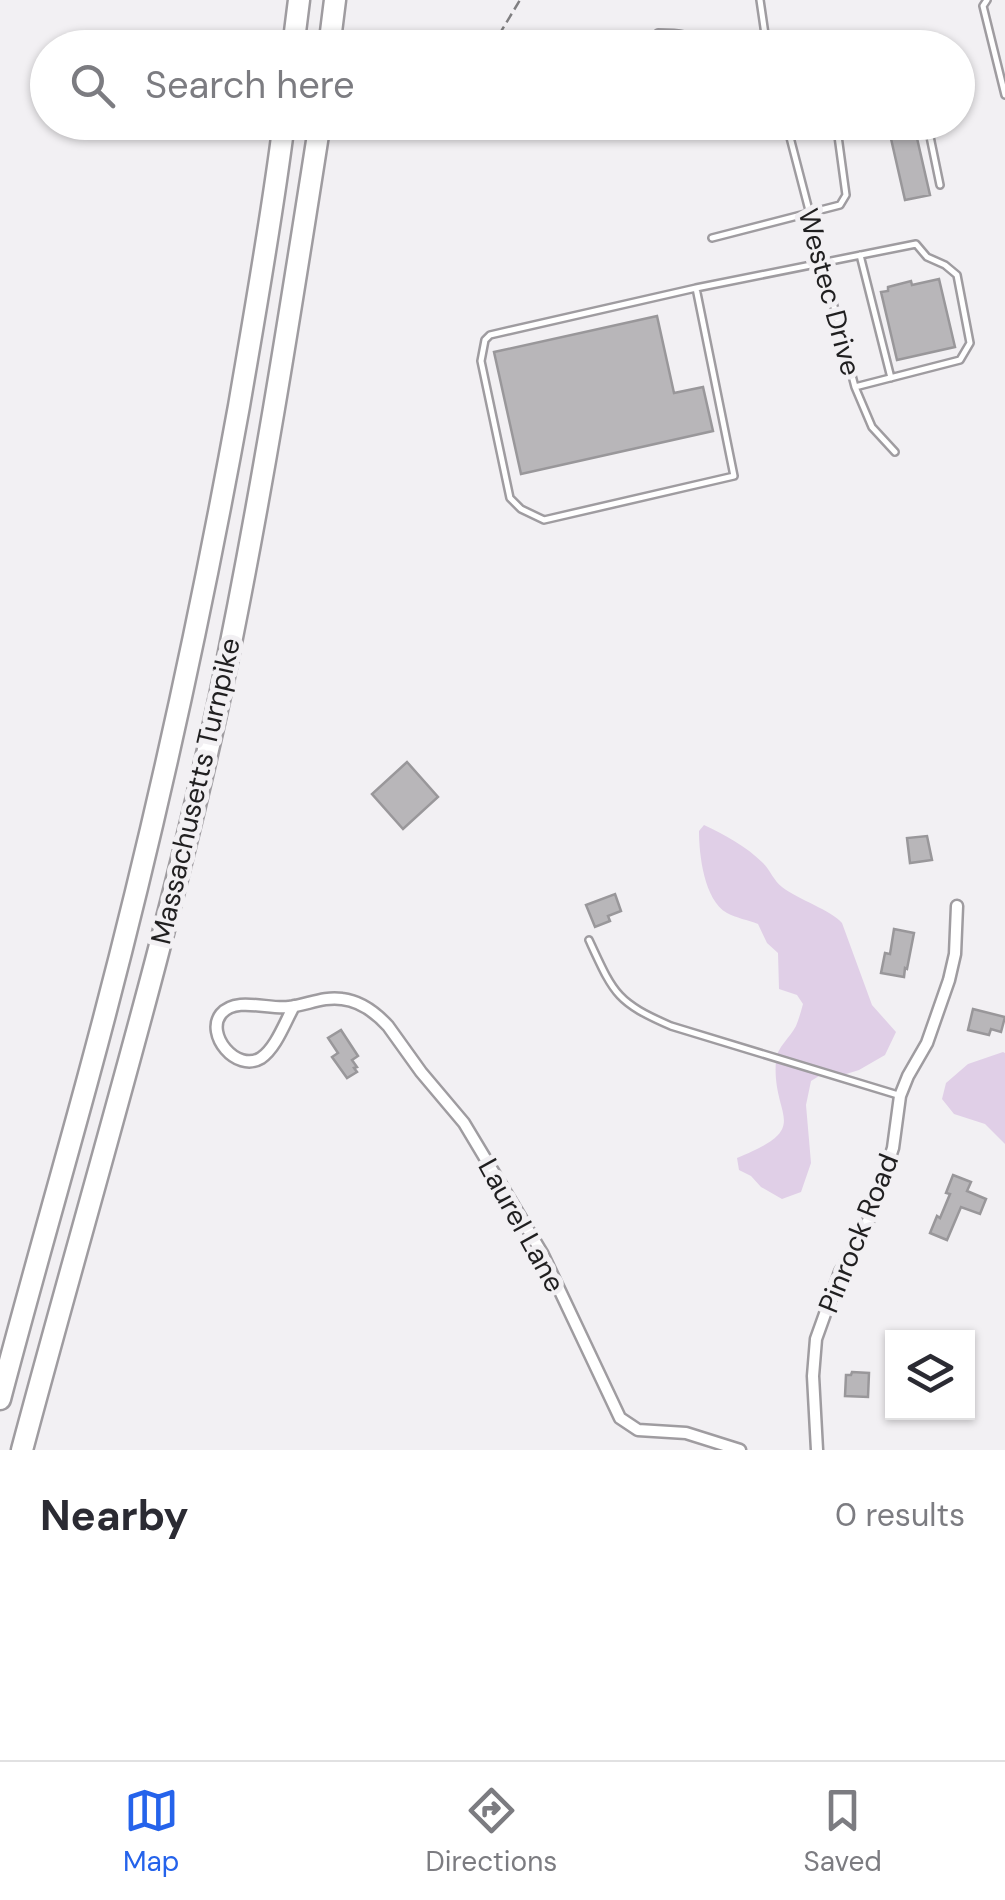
<!DOCTYPE html>
<style>
:root{--surface:#fff;--page:#f2f2f3;--text:#2b2b33;--muted:#7c7c81;--line:#e1e1e2;--accent:#2563eb}
body{margin:0;font-family:"DM Sans",sans-serif;background:var(--page);color:var(--text)}
.controls{position:absolute;right:30px;bottom:30px;display:grid;overflow:hidden;border-radius:0px;box-shadow:0 2px 8px #0004}
.controls button{width:90px;height:90px;display:grid;place-items:center;padding:0;border:0;border-bottom:2px solid var(--line);background:var(--surface);color:var(--text);font:50px sans-serif}
.list{margin:0;padding:0;list-style:none}
h2{display:flex;justify-content:space-between;align-items:center;height:130px;margin:0;padding:0 40px;font-size:42px}
h2 small{font-size:32px;font-weight:400;color:var(--muted)}
.icon{flex:none;width:55px;height:55px;fill:none;stroke:currentColor;stroke-width:2;stroke-linecap:round;stroke-linejoin:round}
.map{position:relative;flex:none;width:1005px;height:1450px;overflow:hidden}
.search{position:absolute;background:var(--surface);box-shadow:0 2px 8px #0004;left:30px;right:30px;top:30px;height:110px;display:flex;align-items:center;gap:25px;box-sizing:border-box;padding:0 35px;border-radius:55px;color:var(--muted);font-size:38px}
.sheet{height:310px;background:var(--surface)}
nav{display:flex;justify-content:space-around;align-items:center;box-sizing:border-box;height:140px;border-top:2px solid var(--line);background:var(--surface);font-size:28px;color:var(--muted)}
nav a{display:grid;justify-items:center;gap:5px}
nav .on{color:var(--accent)}
.map>svg:first-child{display:block}
</style>
<div class="map">
<svg width="1005" height="1450" viewBox="0 0 1005 1450">
<rect width="100%" height="100%" fill="#f2f0f3"/>
<path fill="#e0cfe7" d="M704,825C725,835 746,846 763,863C770,870 774,881 782,887C799,900 831,910 842,923L872,1005L896,1032L885,1055L859,1070L843,1075L827,1071L811,1081L806,1105L811,1163L801,1192L782,1199L761,1187L751,1176L739,1170L737,1158C815,1126 771,1119 776,1060C777,1047 790,1038 796,1026C799,1019 801,1011 803,1004L797,995L779,989L778,953L767,943L758,924C748,920 736,918 727,913C704,900 699,854 699,831Z
M1003,1052L1005,1053V1144L985,1124L954,1114L942,1099L946,1083L968,1064Z"/>
<path fill="#b8b6b9" stroke="#99979a" stroke-width="2.5" d="M914,125L930,195L905,200L889,130Z
M939,279L955,347L897,360L881,292L888,291V287L911,281L912,285Z
M657,316L674,393L703,387L713,431L521,474L494,352Z
M407,762L438,797L403,829L372,794Z
M927,836L932,860L910,863L907,838Z
M615,894L621,911L608,916L610,921L595,927L586,905Z
M894,929L914,933L907,969L905,968L904,977L881,973L885,953L890,954Z
M973,1009L1005,1017L1001,1032L991,1029L989,1035L968,1030Z
M341,1030L358,1056L352,1060L357,1067L354,1068L357,1072L347,1078L332,1057L338,1053L328,1038Z
M953,1175L971,1182L967,1191L986,1199L980,1214L961,1207L947,1240L930,1233L937,1216L940,1218L950,1194L946,1193Z
M852,1372L869,1373L868,1397L845,1396L846,1375H851Z"/>
<g fill="none" stroke-linecap="round" stroke-linejoin="round">
<defs>
<path id="lane" d="M760,0L767,48
M987,0L983,6L1005,95
M644,48L658,33C677,33 695,34 710,48
M786,122L855,387L872,427L895,452
M927,122L940,185
M712,238L840,205L846,195L838,136L844,128L867,122
M860,255L891,378
M696,288L734,476L544,520L521,509L510,498L481,361L485,340L490,335L696,288L916,244L927,257L945,265L957,275L970,343L960,360L855,387
M589,940C614,994 616,1002 671,1026L898,1095"/>
<path id="street" d="M294,1006C285,1022 276,1048 261,1058C236,1073 205,1034 221,1014C236,996 269,1010 289,1007C307,1005 324,996 342,999C361,1001 376,1013 388,1026L421,1072L464,1123L542,1253L620,1418L638,1430L686,1433L740,1450
M817,1450L813,1376L816,1339L840,1272L860,1239L871,1214L893,1148L900,1096L908,1076L927,1043L949,980L955,954L957,906"/>
<path id="highway" d="M293,48L299,0
M329,48L335,0
M0,1399C28,1292 59,1185 88,1078C148,857 198,632 239,406C255,312 272,218 284,122
M22,1450C89,1199 165,950 220,696C260,506 290,314 320,122"/>
</defs>
<use href="#lane" stroke="#9f9ca0" stroke-width="10"/>
<use href="#street" stroke="#9f9ca0" stroke-width="15"/>
<use href="#highway" stroke="#9f9ca0" stroke-width="25"/>
<path stroke="#807f81" stroke-width="2.5" stroke-dasharray="10 5" stroke-linecap="butt" d="M491,48L520,0"/>
<use href="#lane" stroke="#fff" stroke-width="5"/>
<use href="#street" stroke="#fff" stroke-width="10"/>
<use href="#highway" stroke="#fff" stroke-width="20"/>
</g>
<g text-anchor="middle" stroke-width="10" stroke-linejoin="round" paint-order="stroke">
<g font-size="28" fill="#201f20" stroke="#f2f0f3">
<text transform="translate(830 292) rotate(75)" y="10">Westec Drive</text>
<text transform="translate(195 791) rotate(-77)" y="10">Massachusetts Turnpike</text>
<text transform="translate(522 1225) rotate(61)" y="10">Laurel Lane</text>
<text transform="translate(858 1233) rotate(-68)" y="10">Pinrock Road</text>
</g>
</g>
</svg>
<div class="controls">
<button><svg class="icon" aria-label="layers" viewBox="0 0 24 24"><path d="M12 4l9 5-9 5-9-5zM3 14l9 5 9-5"/></svg></button>
</div>
<div class="search"><svg class="icon" aria-label="search" viewBox="0 0 24 24"><circle cx="10" cy="10" r="6"/><path d="M15 15l6 6"/></svg>Search here</div>
</div>
<section class="sheet">
<h2>Nearby<small>0 results</small></h2>
<ul class="list">
</ul>
</section>
<nav>
<a class="on"><svg class="icon" aria-label="map" viewBox="0 0 24 24"><path d="M3 6l6-2 6 2 6-2v14l-6 2-6-2-6 2zM9 4v14M15 6v14"/></svg>Map</a>
<a><svg class="icon" aria-label="directions" viewBox="0 0 24 24"><path d="M12 3l9 9-9 9-9-9zM9 14v-3h6M13 9l2 2-2 2"/></svg>Directions</a>
<a><svg class="icon" aria-label="saved" viewBox="0 0 24 24"><path d="M7 4h10v16l-5-4-5 4z"/></svg>Saved</a>
</nav>
